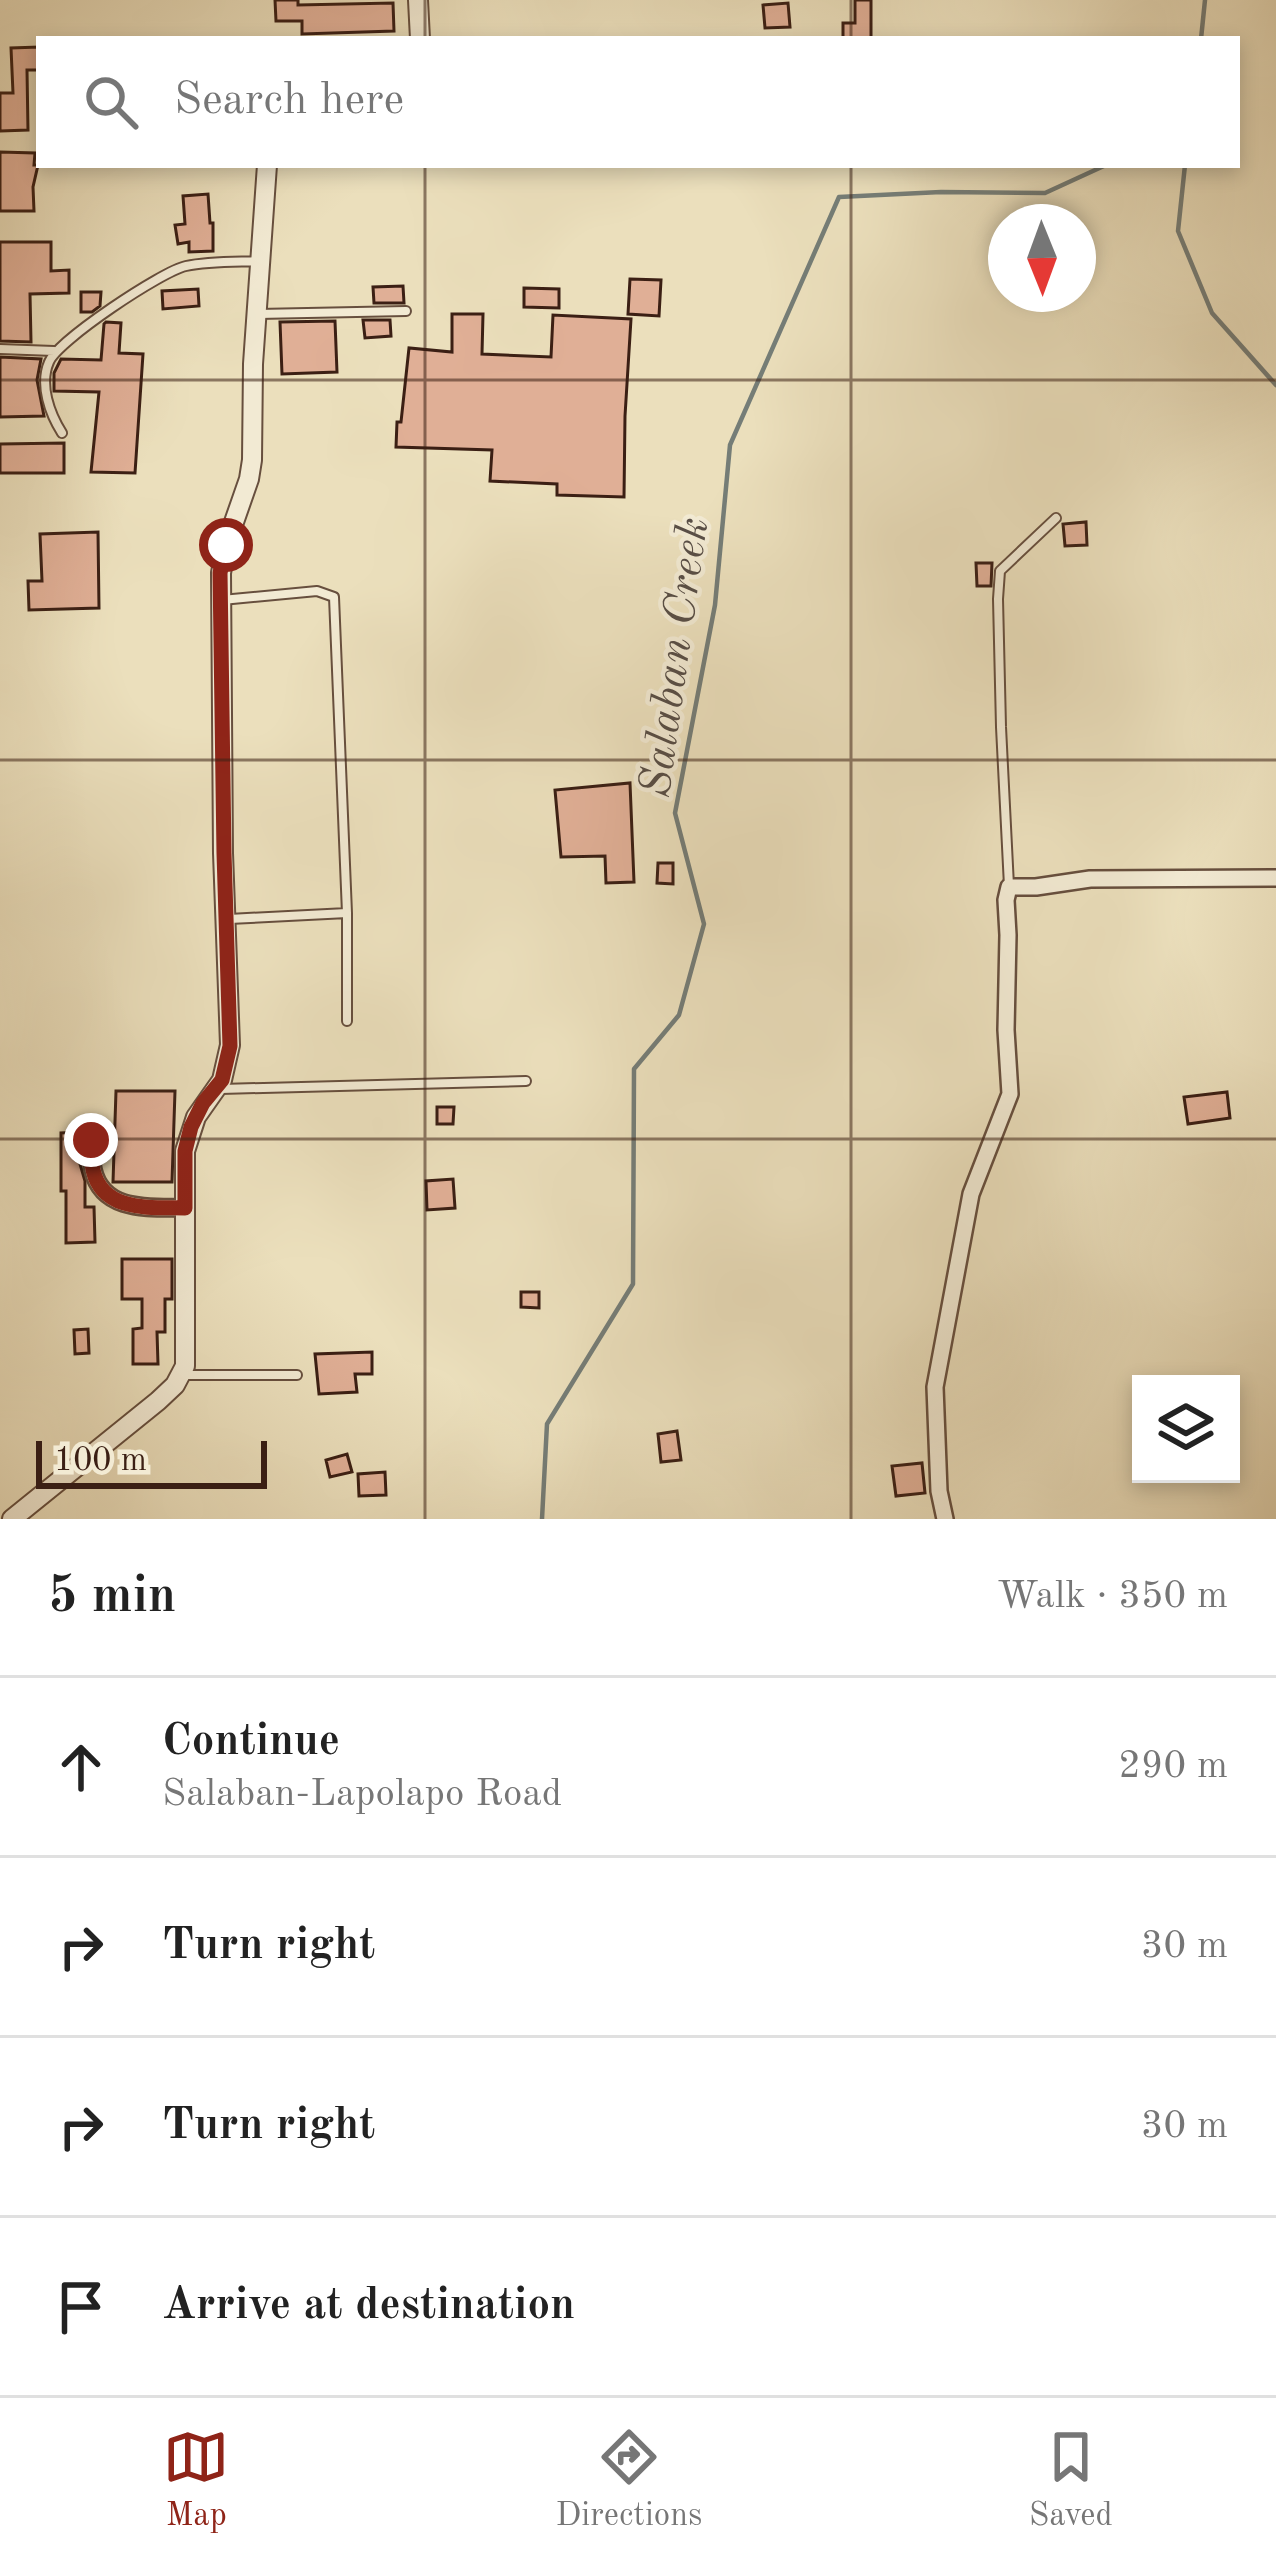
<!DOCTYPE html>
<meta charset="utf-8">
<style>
:root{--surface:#fff;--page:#f6f6f6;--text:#222;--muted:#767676;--line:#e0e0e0;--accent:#8f2418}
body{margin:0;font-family:"Old Standard TT",serif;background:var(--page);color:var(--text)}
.controls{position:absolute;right:36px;bottom:36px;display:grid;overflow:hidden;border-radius:0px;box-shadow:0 6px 18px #0003}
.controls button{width:108px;height:108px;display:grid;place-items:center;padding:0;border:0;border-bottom:3px solid var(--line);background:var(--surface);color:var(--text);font:60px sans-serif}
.compass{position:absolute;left:988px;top:204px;width:108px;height:108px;border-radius:50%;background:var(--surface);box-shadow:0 6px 18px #0003;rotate:179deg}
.scale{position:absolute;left:36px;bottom:30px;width:231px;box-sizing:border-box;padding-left:12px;border:6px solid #3b1f14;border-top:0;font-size:33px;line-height:42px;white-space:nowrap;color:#3b1f14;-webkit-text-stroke:9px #f2ead3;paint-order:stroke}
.stop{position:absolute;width:36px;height:36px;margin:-27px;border:9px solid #8f2418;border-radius:50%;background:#fff}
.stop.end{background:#8f2418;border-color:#fff;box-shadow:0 3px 12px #0008}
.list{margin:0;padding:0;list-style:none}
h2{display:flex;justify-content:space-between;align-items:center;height:156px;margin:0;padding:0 48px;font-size:51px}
h2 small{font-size:39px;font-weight:400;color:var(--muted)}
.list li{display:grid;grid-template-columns:78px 1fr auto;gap:36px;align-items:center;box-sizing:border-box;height:180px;padding:0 48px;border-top:3px solid var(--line)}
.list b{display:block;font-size:45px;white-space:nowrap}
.list p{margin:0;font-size:39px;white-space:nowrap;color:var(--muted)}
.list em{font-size:39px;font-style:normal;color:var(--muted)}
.icon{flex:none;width:66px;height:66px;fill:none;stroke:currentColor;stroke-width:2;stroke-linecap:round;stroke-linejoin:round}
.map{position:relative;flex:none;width:1276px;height:1519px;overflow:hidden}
.search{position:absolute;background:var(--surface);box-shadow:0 6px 18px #0003;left:36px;right:36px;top:36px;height:132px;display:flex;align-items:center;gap:30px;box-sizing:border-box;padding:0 42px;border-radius:0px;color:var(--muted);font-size:45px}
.sheet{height:876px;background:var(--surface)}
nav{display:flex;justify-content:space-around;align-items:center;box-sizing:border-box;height:168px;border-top:3px solid var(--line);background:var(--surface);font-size:33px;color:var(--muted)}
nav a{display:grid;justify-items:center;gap:6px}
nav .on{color:var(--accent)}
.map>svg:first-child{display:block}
</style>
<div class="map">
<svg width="1276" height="1519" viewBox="0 0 1276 1519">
<rect width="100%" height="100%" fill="#ebdfbc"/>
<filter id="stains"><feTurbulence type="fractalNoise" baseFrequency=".00167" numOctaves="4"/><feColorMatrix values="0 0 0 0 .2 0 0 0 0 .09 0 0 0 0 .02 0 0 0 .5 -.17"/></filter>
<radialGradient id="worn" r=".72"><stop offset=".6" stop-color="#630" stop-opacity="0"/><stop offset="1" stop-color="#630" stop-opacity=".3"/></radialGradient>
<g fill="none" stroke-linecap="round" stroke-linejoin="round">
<path stroke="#757d77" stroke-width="4.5" d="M1201,39L1205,0
M1185,165L1178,231L1212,313L1276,385
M542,1519L547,1424L633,1284L634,1069L679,1015L704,924L675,813L715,605L730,445L839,197L941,192L1045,193L1106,165"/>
</g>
<path fill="#e0af96" stroke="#3b1f14" stroke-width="3" d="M275,0H298V5L393,3L394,31L302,34V21H276Z
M855,0H871V39H843V23H855Z
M788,3L790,27L765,28L763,5Z
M39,47V70H27L28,130L0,131V93H13L11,48Z
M0,152L35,153L34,165H38L33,187L34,211H0Z
M208,194L210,223H213V251L189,252V242L178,244L175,225L185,224L183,196Z
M0,242H51V271L69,270V293L30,294L31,342L0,341Z
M630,279L661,280L659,316L628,314Z
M403,286L404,303H374L373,287Z
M524,288L559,289V308L524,307Z
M198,289L199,306L163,309L162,291Z
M81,292H101L100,306L92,312H81Z
M452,314H483L482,354L551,357L553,315L631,319L625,416L624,497L557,495V484L490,481L492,450L396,447L397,422H401L409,348L452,352Z
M363,320H390L391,336L365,338Z
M335,321L337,372L282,374L280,322Z
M106,322L121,323L119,353L143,354L135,473L91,472L99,392L54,391V373L61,359L101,360L104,324Z
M0,357L41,359L37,380L44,416L0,417Z
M64,443V473H0V444Z
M1086,522L1087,545L1065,546L1063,524Z
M98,532L99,608L29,610L28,581H42L40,534Z
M976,563H992L991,586H977Z
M630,783L634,882L606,883L605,856L561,857L555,790Z
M658,863H673V884L657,883Z
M116,1091H175L172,1182H113Z
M1227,1092L1230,1118L1188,1124L1184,1097Z
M437,1107H454L453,1124H437Z
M81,1132L78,1140L80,1164L85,1181V1207H94L95,1242L66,1243V1191H61V1133Z
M453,1179L455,1208L427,1210L426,1181Z
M122,1259H172V1299H165V1332H157L158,1364H133V1329L142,1328V1299H122Z
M521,1292H539V1308L521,1307Z
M88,1329L89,1353L75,1354L74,1330Z
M372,1352V1374H355L357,1392L319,1394L315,1354Z
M677,1431L681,1460L661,1462L658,1434Z
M347,1454L352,1472L330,1477L326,1460Z
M922,1463L925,1493L896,1496L892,1466Z
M385,1472L386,1495L359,1496L358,1474Z"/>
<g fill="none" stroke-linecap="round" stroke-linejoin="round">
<defs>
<path id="service" d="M258,314L406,311
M0,349L54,351
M62,433C50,414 39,385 49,362C57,341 162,271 186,266C209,261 236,262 261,261
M222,600L317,591L334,597L347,913
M1009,886L1001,727L998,599L1000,571L1056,518
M229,919L347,913V1021
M221,1089L526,1081
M184,1375H297"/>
<path id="minor" d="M90,1140C91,1149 91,1160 93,1170C103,1213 151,1207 185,1208
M945,1519L939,1491L935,1387L971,1194L1010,1094L1006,1030L1008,935L1006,900L1009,887H1036L1090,879L1276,878"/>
<path id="tertiary" d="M418,0L420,39
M12,1519L158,1401L175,1385L185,1366V1151L196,1117L222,1080L230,1045L223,853L221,573L226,545L249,479L252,460L253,364L267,165"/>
</defs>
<use href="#service" stroke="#674f3e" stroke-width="12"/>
<use href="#minor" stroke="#674f3e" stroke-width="20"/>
<use href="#tertiary" stroke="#674f3e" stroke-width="22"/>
<use href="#service" stroke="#f2ead3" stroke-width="8"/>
<use href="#minor" stroke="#f2ead3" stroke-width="15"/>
<use href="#tertiary" stroke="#f2ead3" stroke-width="18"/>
</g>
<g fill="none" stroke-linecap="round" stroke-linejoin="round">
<path stroke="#8f2418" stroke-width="15" d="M91,1140C91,1149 91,1160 93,1170C103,1213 151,1207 185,1208V1151L191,1127L203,1103L222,1080L230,1046L224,853L221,641L220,573L226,545"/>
</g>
<path fill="none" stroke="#3b1f14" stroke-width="3" stroke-opacity="0.55" d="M425,0V39M851,0V39M425,165V1519M851,165V1519M0,380H1276M0,760H1276M0,1139H1276"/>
<g text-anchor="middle" stroke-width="9" stroke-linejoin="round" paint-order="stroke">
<g font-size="45" font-style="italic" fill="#584e46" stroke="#f2ead3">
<text transform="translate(672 657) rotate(-82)" y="16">Salaban Creek</text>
</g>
</g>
<rect width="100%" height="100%" filter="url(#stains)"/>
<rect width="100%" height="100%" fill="url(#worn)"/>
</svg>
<div class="controls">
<button><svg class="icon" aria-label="layers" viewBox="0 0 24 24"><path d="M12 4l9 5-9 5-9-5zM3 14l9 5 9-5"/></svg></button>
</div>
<svg class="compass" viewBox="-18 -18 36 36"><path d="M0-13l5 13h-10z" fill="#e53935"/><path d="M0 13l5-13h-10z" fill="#767676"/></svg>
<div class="scale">100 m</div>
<div class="stop" style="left:226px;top:545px"></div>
<div class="stop end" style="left:91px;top:1140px"></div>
<div class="search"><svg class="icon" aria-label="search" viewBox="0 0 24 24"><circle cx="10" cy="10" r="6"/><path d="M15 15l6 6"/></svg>Search here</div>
</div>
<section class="sheet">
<h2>5 min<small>Walk · 350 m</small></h2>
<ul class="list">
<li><svg class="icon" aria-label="ahead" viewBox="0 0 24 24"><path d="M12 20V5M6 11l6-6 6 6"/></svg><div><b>Continue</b><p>Salaban-Lapolapo Road</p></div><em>290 m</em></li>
<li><svg class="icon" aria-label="right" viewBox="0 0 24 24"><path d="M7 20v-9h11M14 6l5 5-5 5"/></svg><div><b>Turn right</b></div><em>30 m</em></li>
<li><svg class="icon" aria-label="right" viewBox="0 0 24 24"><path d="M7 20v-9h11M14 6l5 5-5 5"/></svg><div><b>Turn right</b></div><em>30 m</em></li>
<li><svg class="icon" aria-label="arrive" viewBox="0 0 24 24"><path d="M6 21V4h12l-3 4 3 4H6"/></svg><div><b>Arrive at destination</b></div></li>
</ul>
</section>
<nav>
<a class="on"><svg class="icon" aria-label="map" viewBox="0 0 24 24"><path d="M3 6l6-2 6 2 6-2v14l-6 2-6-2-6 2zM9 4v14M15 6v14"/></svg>Map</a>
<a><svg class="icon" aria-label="directions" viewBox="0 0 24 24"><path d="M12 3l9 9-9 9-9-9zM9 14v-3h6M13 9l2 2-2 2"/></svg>Directions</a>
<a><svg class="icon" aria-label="saved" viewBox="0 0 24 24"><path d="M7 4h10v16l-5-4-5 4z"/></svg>Saved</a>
</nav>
